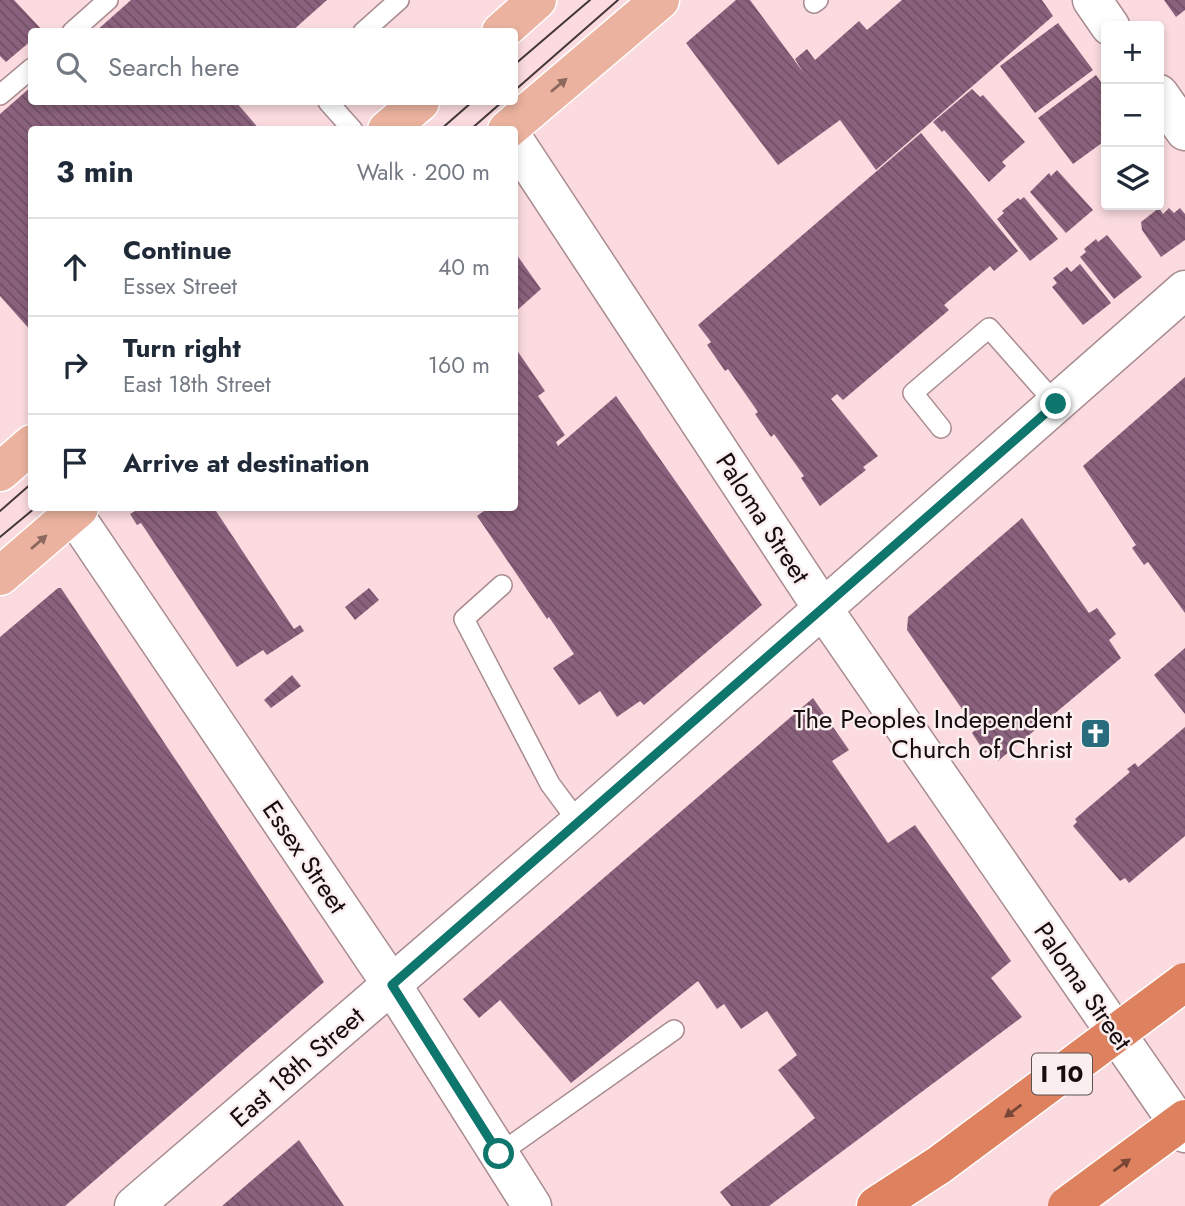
<!DOCTYPE html>
<meta charset="utf-8">
<style>
:root{--surface:#fff;--page:#f6f6f7;--text:#1f2937;--muted:#747a83;--line:#e0e1e3}
body{margin:0;font-family:Jost,sans-serif;background:var(--page);color:var(--text)}
.controls{position:absolute;right:21px;top:21px;display:grid;overflow:hidden;border-radius:7px;box-shadow:0 4px 10px #0003}
.controls button{width:63px;height:63px;display:grid;place-items:center;padding:0;border:0;border-bottom:2px solid var(--line);background:var(--surface);color:var(--text);font:35px sans-serif}
.stop{position:absolute;width:21px;height:21px;margin:-16px;border:5px solid #0f766e;border-radius:50%;background:#fff}
.stop.end{background:#0f766e;border-color:#fff;box-shadow:0 2px 7px #0008}
.list{margin:0;padding:0;list-style:none}
h2{display:flex;justify-content:space-between;align-items:center;height:91px;margin:0;padding:0 28px;font-size:30px}
h2 small{font-size:23px;font-weight:400;color:var(--muted)}
.list li{display:grid;grid-template-columns:46px 1fr auto;gap:21px;align-items:center;box-sizing:border-box;height:98px;padding:0 28px;border-top:2px solid var(--line)}
.list b{display:block;font-size:26px;white-space:nowrap}
.list p{margin:0;font-size:23px;white-space:nowrap;color:var(--muted)}
.list em{font-size:23px;font-style:normal;color:var(--muted)}
.icon{flex:none;width:38px;height:38px;fill:none;stroke:currentColor;stroke-width:2;stroke-linecap:round;stroke-linejoin:round}
.map{position:relative;flex:none;width:1185px;height:1206px;overflow:hidden}
.search{position:absolute;background:var(--surface);box-shadow:0 4px 10px #0003;left:28px;top:28px;width:490px;height:77px;display:flex;align-items:center;gap:18px;box-sizing:border-box;padding:0 24px;border-radius:7px;color:var(--muted);font-size:26px}
.panel{position:absolute;background:var(--surface);box-shadow:0 4px 10px #0003;left:28px;top:126px;width:490px;height:385px;border-radius:7px}
.map>svg:first-child{display:block}
</style>
<div class="map">
<svg width="1185" height="1206" viewBox="0 0 1185 1206">
<defs>
<pattern id="building-back-hatch" width="6" height="6" patternUnits="userSpaceOnUse" patternTransform="scale(1.75)"><rect width="6" height="6" fill="#8b627d"/><path d="M-1 5l2 2M0 0l6 6M5-1l2 2" fill="none" stroke="#714f65"/></pattern>
</defs>
<rect width="100%" height="100%" fill="#fbdbdf"/>
<path fill="url(#building-back-hatch)" d="M0,0H14L44,32H32V40L6,62L0,56Z
M131,0H327L291,32H95Z
M736,0H750L803,72L795,59L807,49L815,60L859,21L867,30L902,0H1042L1053,16L876,170L840,120L778,165L686,43Z
M1164,0H1185V10L1176,17Z
M1058,23L1093,70L1035,113L1000,66Z
M1096,75L1106,89V140L1073,164L1038,118Z
M32,86V102H236L260,130H32V332L0,296V114Z
M972,89L980,97L983,95L1025,142L1002,162L1006,166L989,182L944,130L942,132L933,122Z
M921,133L1018,251L994,271L990,266L944,305L949,310L843,400L837,394L831,399L878,456L863,467L866,470L820,506L801,478L804,476L774,434L771,437L755,414L758,412L728,369L725,371L707,345L711,342L698,325Z
M1057,170L1093,210L1066,233L1030,192L1049,173L1051,176Z
M1024,197L1058,239L1030,261L997,219L1004,213L1002,211L1018,198L1020,200Z
M1159,208L1163,214L1169,208L1174,213L1180,208L1185,214V240L1161,257L1142,230L1141,222Z
M1107,235L1142,277L1114,299L1080,257L1086,252L1084,249L1096,239L1098,242Z
M514,251L541,289L514,313Z
M1080,264L1111,303L1083,325L1052,287L1057,283L1053,278L1067,267L1071,272Z
M514,346L545,391L538,396L565,435L556,442L558,446L616,396L762,605L644,705L640,701L617,717L600,691L579,705L553,668L574,654L549,617L547,619L477,516L488,508H514Z
M1185,377V613L1148,562L1144,565L1132,548L1136,545L1083,466Z
M140,508H214L294,629L300,625L304,631L267,655L263,650L237,667L141,523L137,525L130,514Z
M1022,518L1089,613L1097,608L1116,634L1109,640L1121,658L998,761L990,749L985,753L972,733L976,729L907,630L908,617Z
M58,588H61L324,982L65,1206H0V637Z
M369,588L379,600L355,620L345,607Z
M1185,648V714L1154,675Z
M292,675L301,686L271,708L264,700Z
M813,698L849,750L832,761L888,843L915,825L1011,961L991,978L1022,1017L769,1206H731L720,1192L815,1118L778,1070L797,1055L767,1011L741,1029L724,1004L717,1009L698,981L571,1083L500,1000L479,1018L463,999Z
M1185,727V836L1129,883L1125,878L1120,881L1073,826L1077,822L1075,819L1130,772L1127,769L1135,763L1138,767Z
M299,1140L344,1206H222Z"/>
<g fill="none" stroke-linecap="round" stroke-linejoin="round">
<defs>
<path id="service" d="M814,3L818,0
M72,32L108,0
M363,32L399,0
M0,95L32,68
M328,102L353,130
M941,428L913,393L989,328L1056,404
M502,585L464,619L550,784L579,823
M499,1154L674,1030"/>
<path id="minor" d="M514,140L823,609L1185,1133
M73,513L392,985L532,1206
M134,1206L579,823L1185,290"/>
<path id="tertiary" d="M1092,0L1110,26
M1159,94L1185,131"/>
<path id="primary" d="M501,32L537,0
M387,130L420,102
M507,130L660,0
M0,472L32,444
M0,576L79,508"/>
<path id="motorway" d="M876,1206L939,1165"/>
</defs>
<use href="#service" stroke="#a88b8f" stroke-width="22"/>
<use href="#minor" stroke="#a88b8f" stroke-width="41"/>
<use href="#tertiary" stroke="#a88b8f" stroke-width="41"/>
<use href="#primary" stroke="#fff" stroke-width="41"/>
<use href="#motorway" stroke="#fff" stroke-width="41"/>
<use href="#service" stroke="#fff" stroke-width="19"/>
<use href="#minor" stroke="#fff" stroke-width="38"/>
<use href="#tertiary" stroke="#fff" stroke-width="38"/>
<use href="#primary" stroke="#ebb39f" stroke-width="38"/>
<use href="#motorway" stroke="#dd815f" stroke-width="38"/>
<path stroke="#443637" stroke-width="2" d="M514,65L590,0
M514,91L618,0
M440,130L472,102
M470,130L502,102
M0,511L32,483
M0,537L35,508"/>
<defs>
<path id="motorway-bridge" d="M939,1165L1185,982
M1067,1206L1185,1119"/>
</defs>
<use href="#motorway-bridge" stroke="#fff" stroke-width="41" stroke-linecap="butt"/>
<use href="#motorway-bridge" stroke="#dd815f" stroke-width="38"/>
</g>
<defs><path id="oneway-solid" d="M-6-.8H1V-3.2L6.5 0L1 3.2V.8H-6Z" transform="scale(1.75)"/></defs>
<g fill="#8c685e">
<use href="#oneway-solid" transform="translate(559 85) rotate(-40)"/>
<use href="#oneway-solid" transform="translate(39 542) rotate(-41)"/>
</g>
<g fill="#7a4736">
<use href="#oneway-solid" transform="translate(1013 1111) rotate(143)"/>
<use href="#oneway-solid" transform="translate(1122 1165) rotate(-36)"/>
</g>
<g fill="none" stroke-linecap="round" stroke-linejoin="round">
<path stroke="#0f766e" stroke-width="9" d="M499,1154L392,985L1056,404"/>
</g>
<defs>
<symbol id="church-square" viewBox="-11 -11 22 22"><rect x="-9" y="-9" width="18" height="18" rx="4" fill="#296c7d" stroke="#fbeeef"/><path d="M-1.2-6h2.4v3.5h3.3v2.4h-3.3V6h-2.4V-.1h-3.3v-2.4h3.3Z" fill="#fff"/></symbol>
</defs>
<g fill-rule="evenodd">
<use href="#church-square" x="1078" y="716" width="35" height="35"/>
</g>
<g text-anchor="middle" stroke-width="5" stroke-linejoin="round" paint-order="stroke">
<rect fill="#fbeeef" stroke="#5b5052" stroke-width="2" x="1032" y="1053.5" width="60" height="41" rx="5"/>
<g font-size="24" font-weight="bold" fill="#170d0e">
<text x="1062" y="1082">I 10</text>
</g>
<g font-size="26" fill="#170d0e" stroke="#fbeeef">
<text transform="translate(763 518) rotate(57)" y="9">Paloma Street</text>
<text transform="translate(305 857) rotate(56)" y="9">Essex Street</text>
<text transform="translate(1083 986) rotate(55)" y="9">Paloma Street</text>
<text transform="translate(297 1067) rotate(-41)" y="9">East 18th Street</text>
</g>
<g font-size="26" fill="#170d0e" stroke="#fbeeef" text-anchor="end">
<text x="1072" y="728">The Peoples Independent<tspan x="1072" dy="30">Church of Christ</tspan></text>
</g>
</g>
</svg>
<div class="controls">
<button>+</button>
<button>−</button>
<button><svg class="icon" aria-label="layers" viewBox="0 0 24 24"><path d="M12 4l9 5-9 5-9-5zM3 14l9 5 9-5"/></svg></button>
</div>
<div class="stop" style="left:499px;top:1154px"></div>
<div class="stop end" style="left:1056px;top:404px"></div>
<div class="search"><svg class="icon" aria-label="search" viewBox="0 0 24 24"><circle cx="10" cy="10" r="6"/><path d="M15 15l6 6"/></svg>Search here</div>
<section class="panel">
<h2>3 min<small>Walk · 200 m</small></h2>
<ul class="list">
<li><svg class="icon" aria-label="ahead" viewBox="0 0 24 24"><path d="M12 20V5M6 11l6-6 6 6"/></svg><div><b>Continue</b><p>Essex Street</p></div><em>40 m</em></li>
<li><svg class="icon" aria-label="right" viewBox="0 0 24 24"><path d="M7 20v-9h11M14 6l5 5-5 5"/></svg><div><b>Turn right</b><p>East 18th Street</p></div><em>160 m</em></li>
<li><svg class="icon" aria-label="arrive" viewBox="0 0 24 24"><path d="M6 21V4h12l-3 4 3 4H6"/></svg><div><b>Arrive at destination</b></div></li>
</ul>
</section>
</div>
